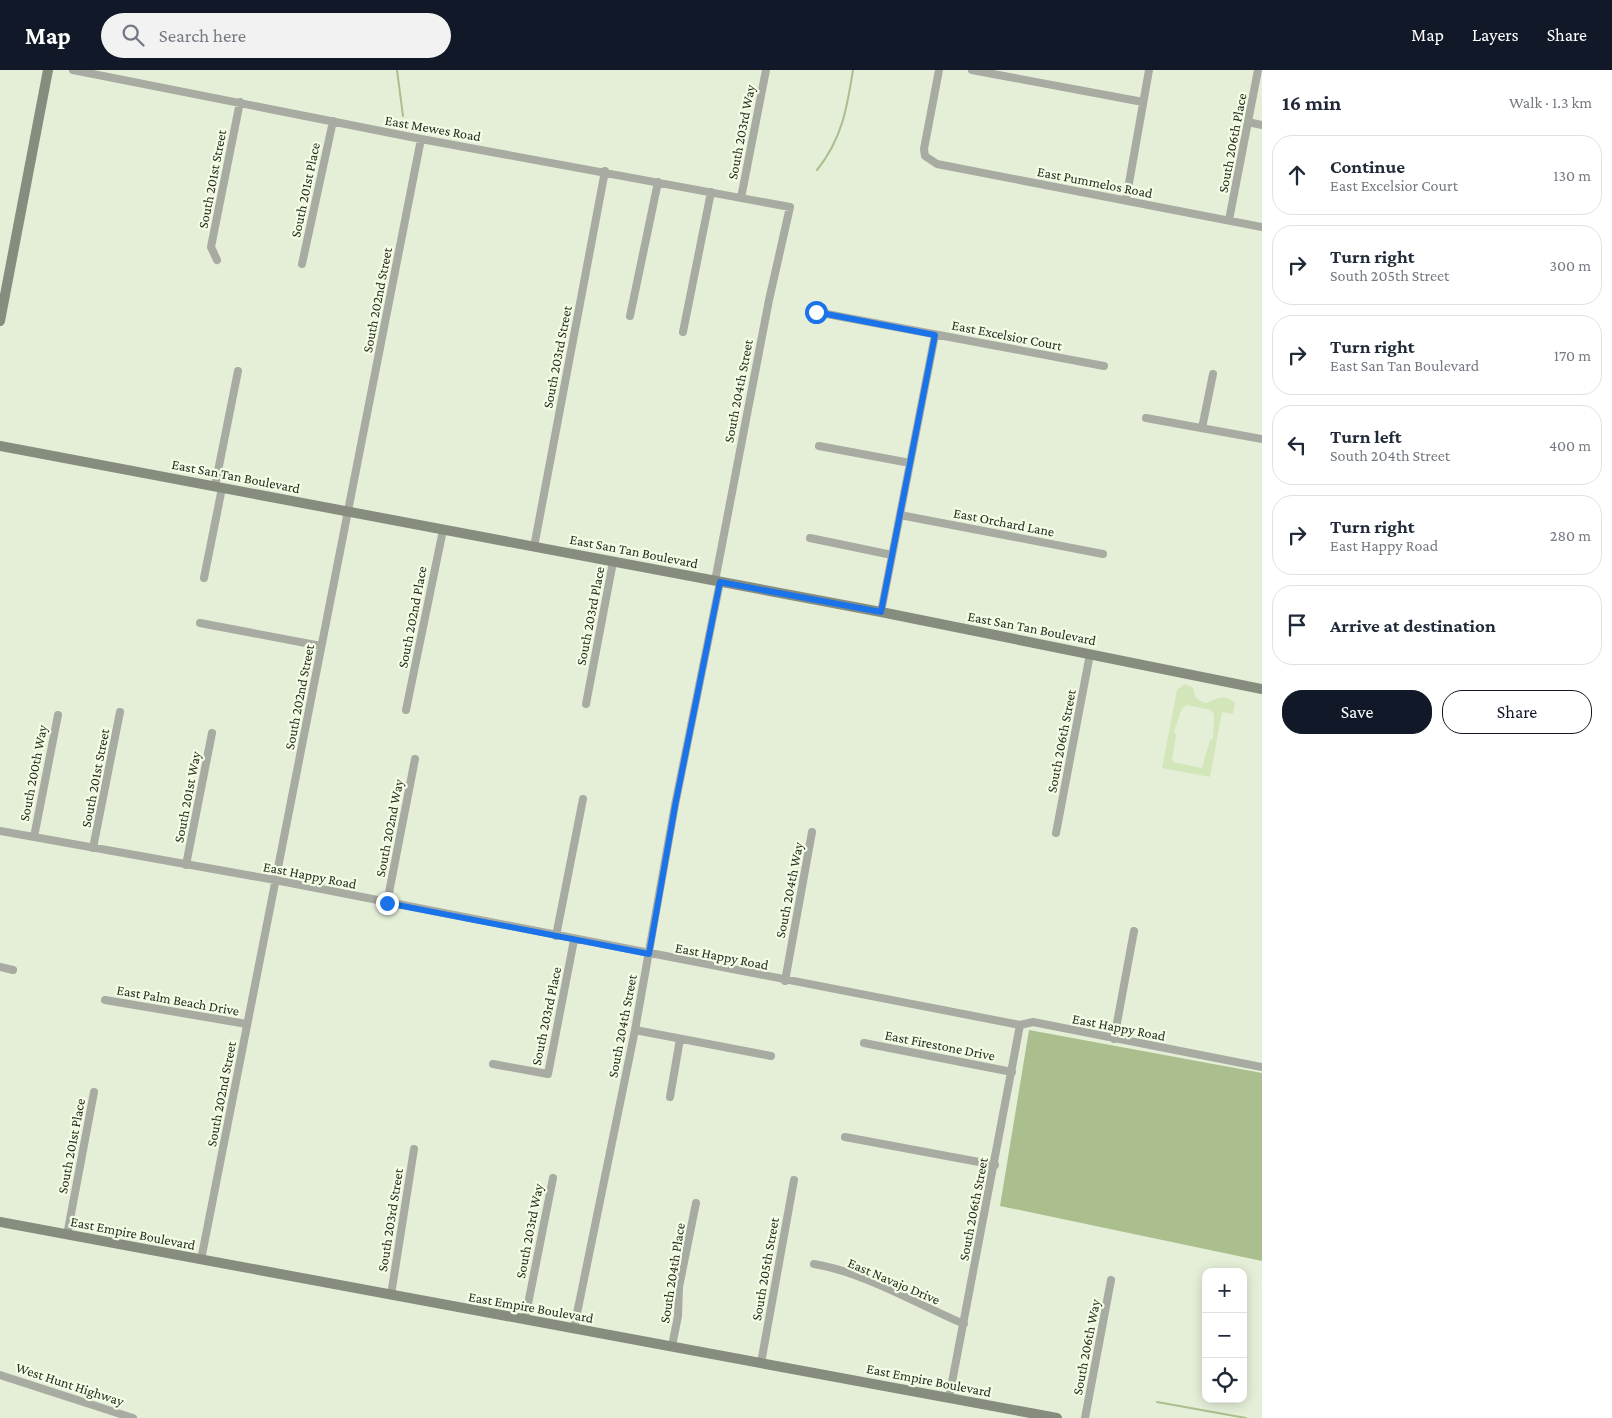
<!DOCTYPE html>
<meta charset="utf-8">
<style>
:root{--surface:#fff;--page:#f2f2f3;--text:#1f2937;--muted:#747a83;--line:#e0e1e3;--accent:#111827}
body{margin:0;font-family:"Crimson Pro",serif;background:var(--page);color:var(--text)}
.controls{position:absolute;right:15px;bottom:15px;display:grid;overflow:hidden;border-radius:10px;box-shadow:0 2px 12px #0003}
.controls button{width:45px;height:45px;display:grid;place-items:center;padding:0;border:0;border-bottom:1px solid var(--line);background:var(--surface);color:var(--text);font:25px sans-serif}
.stop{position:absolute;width:15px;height:15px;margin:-11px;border:4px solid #1a73e8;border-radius:50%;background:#fff}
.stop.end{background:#1a73e8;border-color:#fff;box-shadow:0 1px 5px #0008}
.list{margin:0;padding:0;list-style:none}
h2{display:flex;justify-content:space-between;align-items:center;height:65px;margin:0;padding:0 20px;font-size:21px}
h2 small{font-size:16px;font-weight:400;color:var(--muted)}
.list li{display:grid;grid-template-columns:32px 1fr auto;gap:15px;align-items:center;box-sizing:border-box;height:80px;margin:0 10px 10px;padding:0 10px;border:1px solid var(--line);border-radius:20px}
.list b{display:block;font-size:19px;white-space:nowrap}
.list p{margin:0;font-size:16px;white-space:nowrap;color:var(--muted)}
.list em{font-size:16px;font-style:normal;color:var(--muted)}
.actions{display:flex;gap:10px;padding:15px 20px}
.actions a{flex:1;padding:11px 0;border:1px solid var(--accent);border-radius:20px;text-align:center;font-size:18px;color:var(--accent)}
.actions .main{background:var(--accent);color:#fff}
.icon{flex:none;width:28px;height:28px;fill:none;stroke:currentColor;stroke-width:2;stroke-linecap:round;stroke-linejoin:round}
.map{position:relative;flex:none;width:1262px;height:1348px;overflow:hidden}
header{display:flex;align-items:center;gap:30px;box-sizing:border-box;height:70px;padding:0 25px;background:var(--accent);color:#fff}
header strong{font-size:24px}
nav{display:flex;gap:28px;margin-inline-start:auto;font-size:18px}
.search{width:350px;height:45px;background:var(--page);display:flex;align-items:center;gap:12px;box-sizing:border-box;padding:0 18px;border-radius:28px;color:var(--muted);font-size:19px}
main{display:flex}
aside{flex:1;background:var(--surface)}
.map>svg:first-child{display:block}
</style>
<header>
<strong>Map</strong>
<div class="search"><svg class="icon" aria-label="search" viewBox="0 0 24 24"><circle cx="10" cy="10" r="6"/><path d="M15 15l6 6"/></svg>Search here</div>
<nav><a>Map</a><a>Layers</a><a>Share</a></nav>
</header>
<main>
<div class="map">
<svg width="1262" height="1348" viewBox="0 0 1262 1348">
<rect width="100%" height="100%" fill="#e5efd8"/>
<path fill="#d3e6b9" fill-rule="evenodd" d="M1185,614L1193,618C1194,626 1197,631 1206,633C1219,629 1222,623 1235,633L1233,644L1222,642L1210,707L1162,698L1177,620ZM1187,635L1211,640L1214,645L1213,669L1210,670L1202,698L1173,692L1172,689L1176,665L1174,661L1182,638Z"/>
<path fill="#abbf8e" d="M1029,960L1262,1003V1191L1000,1136Z"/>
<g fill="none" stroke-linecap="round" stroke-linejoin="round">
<path stroke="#abbf8e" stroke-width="2" d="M397,0L403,46
M817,100C842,69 847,38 853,0
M1157,1332L1246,1348"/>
<path stroke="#a7aba1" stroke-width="8" d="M73,0L421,69L790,137L769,230L715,511
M939,0L924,79L925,86L937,94L1262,157
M972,0L1143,32
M1248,52L1262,55
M741,128L766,0
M1126,130L1149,0
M1229,150L1258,0
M217,190L211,177L240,32
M302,194L333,51
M816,242L1104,296
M630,246L658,112
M683,262L711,122
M1146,348L1262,369
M1202,358L1213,304
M819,376L910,393
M215,416L238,301
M900,445L1103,484
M810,468L892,485
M534,477L605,101
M204,508L222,418
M881,542L935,265
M200,553L321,576
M586,634L613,492
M406,640L443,460
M0,761L275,810L1020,955L1033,952L1262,997
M1056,763L1090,584
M34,767L58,645
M93,778L120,642
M186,795L212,663
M387,833L415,689
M556,866L583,729
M0,897L13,900
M785,911L812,762
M105,930L247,954
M635,960L771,986
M1114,969L1134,861
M864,973L1012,1002
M493,994L548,1004L574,870
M670,1027L680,969
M845,1067L995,1095
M67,1165L94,1022
M201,1190L421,69
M814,1194C863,1202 917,1234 964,1254
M391,1225L414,1079
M525,1249L553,1108
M574,1258L635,960L675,735L720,512
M672,1276L678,1246L679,1217L696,1133
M761,1293L794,1110
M0,1305L133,1348
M949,1328L1020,955
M1085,1348L1111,1210"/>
<path stroke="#868c7e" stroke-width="10" d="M0,251L48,0
M0,376L881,542L1262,619
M0,1152L1057,1348"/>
</g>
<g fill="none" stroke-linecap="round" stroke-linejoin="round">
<path stroke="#1a73e8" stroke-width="6" d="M387,833L649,884L675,736L720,512L881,542L935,265L816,242"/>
</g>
<g text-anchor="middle" stroke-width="4.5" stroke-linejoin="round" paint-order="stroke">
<g font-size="14" fill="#282b23" stroke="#f3fde5">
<text transform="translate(433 58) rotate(10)" y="5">East Mewes Road</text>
<text transform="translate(741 62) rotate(-79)" y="5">South 203rd Way</text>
<text transform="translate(1232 73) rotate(-79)" y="5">South 206th Place</text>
<text transform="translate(212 109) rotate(-79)" y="5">South 201st Street</text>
<text transform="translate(1095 112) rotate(11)" y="5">East Pummelos Road</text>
<text transform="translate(305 120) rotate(-78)" y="5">South 201st Place</text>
<text transform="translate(377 230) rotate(-79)" y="5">South 202nd Street</text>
<text transform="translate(1007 265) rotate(11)" y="5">East Excelsior Court</text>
<text transform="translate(557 287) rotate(-79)" y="5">South 203rd Street</text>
<text transform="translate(738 321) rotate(-79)" y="5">South 204th Street</text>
<text transform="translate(236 406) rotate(11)" y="5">East San Tan Boulevard</text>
<text transform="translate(1004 452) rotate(11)" y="5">East Orchard Lane</text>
<text transform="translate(634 481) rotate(11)" y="5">East San Tan Boulevard</text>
<text transform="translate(590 546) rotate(-79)" y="5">South 203rd Place</text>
<text transform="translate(412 547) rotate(-79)" y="5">South 202nd Place</text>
<text transform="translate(1032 558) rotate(11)" y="5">East San Tan Boulevard</text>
<text transform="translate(299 627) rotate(-79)" y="5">South 202nd Street</text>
<text transform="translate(1061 671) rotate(-79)" y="5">South 206th Street</text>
<text transform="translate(33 703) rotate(-79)" y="5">South 200th Way</text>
<text transform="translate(95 708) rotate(-79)" y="5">South 201st Street</text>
<text transform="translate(187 727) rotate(-79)" y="5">South 201st Way</text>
<text transform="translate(389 758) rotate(-79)" y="5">South 202nd Way</text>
<text transform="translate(310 805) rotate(11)" y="5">East Happy Road</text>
<text transform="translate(789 820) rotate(-79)" y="5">South 204th Way</text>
<text transform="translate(722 886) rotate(11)" y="5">East Happy Road</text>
<text transform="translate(178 930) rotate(10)" y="5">East Palm Beach Drive</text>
<text transform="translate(546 946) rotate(-78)" y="5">South 203rd Place</text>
<text transform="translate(622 956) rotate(-79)" y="5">South 204th Street</text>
<text transform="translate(1119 957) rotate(11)" y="5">East Happy Road</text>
<text transform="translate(940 975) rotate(11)" y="5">East Firestone Drive</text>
<text transform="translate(221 1024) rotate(-79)" y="5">South 202nd Street</text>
<text transform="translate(71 1076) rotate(-79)" y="5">South 201st Place</text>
<text transform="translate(973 1139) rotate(-79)" y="5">South 206th Street</text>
<text transform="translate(390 1150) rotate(-81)" y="5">South 203rd Street</text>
<text transform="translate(529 1161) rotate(-79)" y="5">South 203rd Way</text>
<text transform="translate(133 1163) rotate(11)" y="5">East Empire Boulevard</text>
<text transform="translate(765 1199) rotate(-80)" y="5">South 205th Street</text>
<text transform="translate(672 1203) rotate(-81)" y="5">South 204th Place</text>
<text transform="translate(894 1211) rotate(23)" y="5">East Navajo Drive</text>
<text transform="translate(531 1237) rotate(10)" y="5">East Empire Boulevard</text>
<text transform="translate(1086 1277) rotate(-79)" y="5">South 206th Way</text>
<text transform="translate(929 1310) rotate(11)" y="5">East Empire Boulevard</text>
<text transform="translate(70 1314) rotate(18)" y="5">West Hunt Highway</text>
</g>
</g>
</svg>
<div class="controls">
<button>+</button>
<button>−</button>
<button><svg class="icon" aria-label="locate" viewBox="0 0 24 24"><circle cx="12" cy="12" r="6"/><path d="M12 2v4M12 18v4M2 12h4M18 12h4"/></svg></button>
</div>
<div class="stop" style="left:816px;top:242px"></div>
<div class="stop end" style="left:387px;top:833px"></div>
</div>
<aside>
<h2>16 min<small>Walk · 1.3 km</small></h2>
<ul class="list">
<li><svg class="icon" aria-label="ahead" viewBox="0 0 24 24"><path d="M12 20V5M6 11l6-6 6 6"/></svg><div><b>Continue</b><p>East Excelsior Court</p></div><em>130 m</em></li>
<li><svg class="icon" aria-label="right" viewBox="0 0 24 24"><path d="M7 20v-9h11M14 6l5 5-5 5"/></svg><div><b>Turn right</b><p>South 205th Street</p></div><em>300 m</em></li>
<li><svg class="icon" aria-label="right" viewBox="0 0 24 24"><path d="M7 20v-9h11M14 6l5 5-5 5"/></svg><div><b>Turn right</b><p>East San Tan Boulevard</p></div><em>170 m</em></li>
<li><svg class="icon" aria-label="left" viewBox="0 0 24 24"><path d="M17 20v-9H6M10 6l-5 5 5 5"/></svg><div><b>Turn left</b><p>South 204th Street</p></div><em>400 m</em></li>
<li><svg class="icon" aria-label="right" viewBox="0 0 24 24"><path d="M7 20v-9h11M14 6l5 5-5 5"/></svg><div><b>Turn right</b><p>East Happy Road</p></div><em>280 m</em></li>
<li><svg class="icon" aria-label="arrive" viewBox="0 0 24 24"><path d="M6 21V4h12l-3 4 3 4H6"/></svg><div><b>Arrive at destination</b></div></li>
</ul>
<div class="actions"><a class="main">Save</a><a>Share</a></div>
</aside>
</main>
